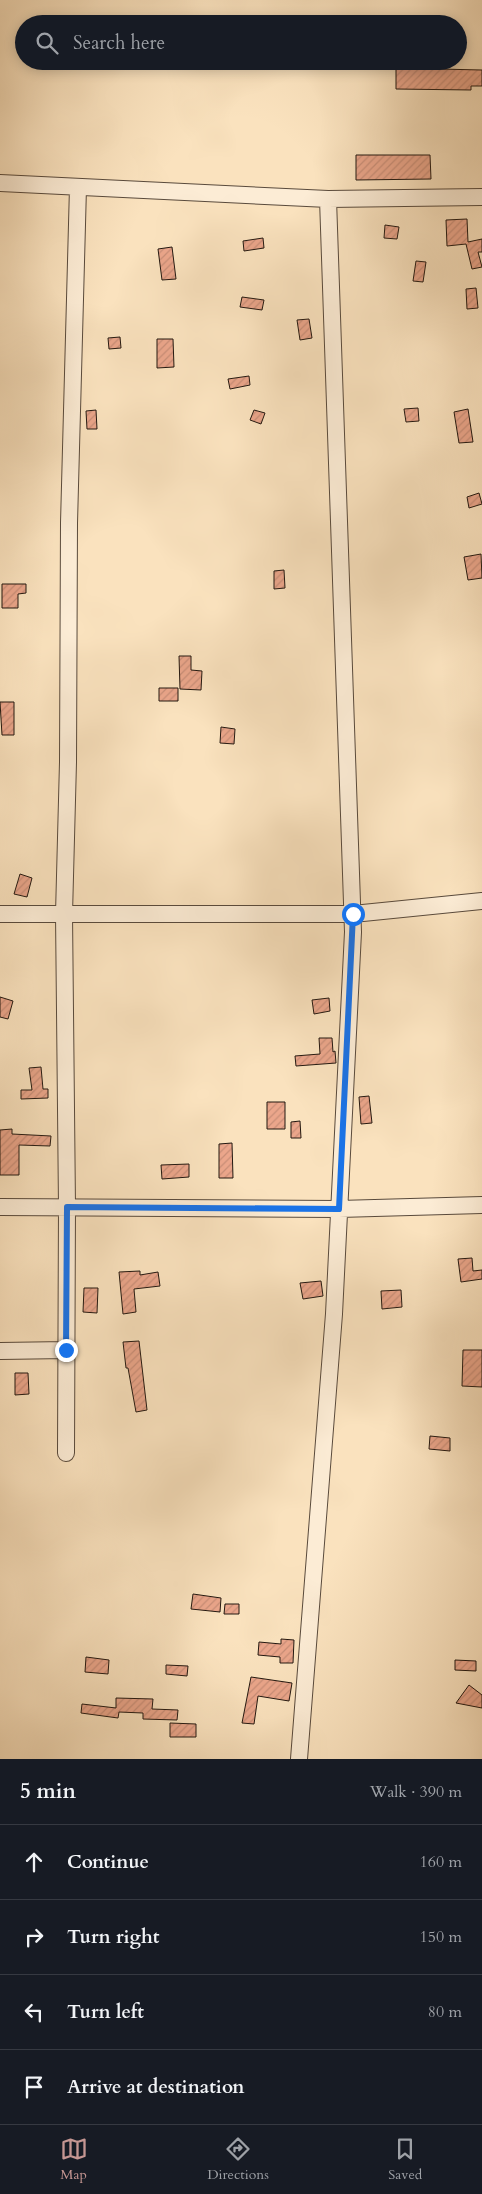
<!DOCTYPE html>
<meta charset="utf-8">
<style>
:root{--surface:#171b24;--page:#20242c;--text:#f1f3f6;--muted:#9ea1a6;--line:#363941;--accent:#c59692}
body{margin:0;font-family:Cardo,serif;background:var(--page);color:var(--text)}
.stop{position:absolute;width:15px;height:15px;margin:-11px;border:4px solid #1a73e8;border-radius:50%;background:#fff}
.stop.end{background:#1a73e8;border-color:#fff;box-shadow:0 1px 5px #0008}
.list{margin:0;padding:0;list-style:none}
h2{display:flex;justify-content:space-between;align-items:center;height:65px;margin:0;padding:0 20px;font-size:21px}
h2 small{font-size:16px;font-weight:400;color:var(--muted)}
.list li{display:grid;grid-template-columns:32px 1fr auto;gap:15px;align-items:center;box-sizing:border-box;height:75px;padding:0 20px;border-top:1px solid var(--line)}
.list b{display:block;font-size:19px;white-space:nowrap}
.list em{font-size:16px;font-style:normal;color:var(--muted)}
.icon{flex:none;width:28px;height:28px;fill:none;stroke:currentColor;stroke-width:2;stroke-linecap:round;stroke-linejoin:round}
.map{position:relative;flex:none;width:482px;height:1759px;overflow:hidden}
.search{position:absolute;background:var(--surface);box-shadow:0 2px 12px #0003;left:15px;right:15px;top:15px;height:55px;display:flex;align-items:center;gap:12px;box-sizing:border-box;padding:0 18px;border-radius:28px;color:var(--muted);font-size:19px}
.sheet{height:365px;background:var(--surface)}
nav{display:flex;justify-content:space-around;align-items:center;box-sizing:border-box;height:70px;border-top:1px solid var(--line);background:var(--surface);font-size:14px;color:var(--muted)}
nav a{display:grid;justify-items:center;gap:2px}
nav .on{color:var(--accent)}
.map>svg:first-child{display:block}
</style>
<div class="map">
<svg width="482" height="1759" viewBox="0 0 482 1759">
<defs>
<pattern id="building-hatch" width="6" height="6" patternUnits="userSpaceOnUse" patternTransform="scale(1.25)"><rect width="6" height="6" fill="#eba68b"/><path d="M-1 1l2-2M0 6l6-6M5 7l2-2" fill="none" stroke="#c98e77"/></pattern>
</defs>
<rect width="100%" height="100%" fill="#fae2be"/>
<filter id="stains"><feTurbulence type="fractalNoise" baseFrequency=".004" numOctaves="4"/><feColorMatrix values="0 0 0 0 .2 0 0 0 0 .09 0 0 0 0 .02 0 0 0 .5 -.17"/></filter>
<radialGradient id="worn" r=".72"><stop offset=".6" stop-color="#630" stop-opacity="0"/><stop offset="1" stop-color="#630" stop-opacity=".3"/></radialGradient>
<path fill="url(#building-hatch)" stroke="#231810" d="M396,68L482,70V86H471V90L396,89Z
M356,155H430L431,179L356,180Z
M467,219L468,242L482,239V252H478L482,267L472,269L466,244L447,246L446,220Z
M385,225L399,227L397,239L384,238Z
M263,238L264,248L244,251L243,241Z
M172,247L176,279L162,280L158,249Z
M416,261L426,262L423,282L413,281Z
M476,288L478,308L467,309L466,289Z
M242,297L264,300L262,310L240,307Z
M309,319L312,338L300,340L297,320Z
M120,337L121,348L109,349L108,338Z
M157,339H173L174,367L157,368Z
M249,376L250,385L230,389L228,379Z
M418,408L419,421L406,422L404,409Z
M468,409L473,442L459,443L454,412Z
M96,410L97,429H87L86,411Z
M254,410L265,413L261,424L250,420Z
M479,493L482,504L469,508L467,497Z
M481,554L482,578L468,580L464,557Z
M284,570L285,588L274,589V571Z
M2,584H26V593L18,594V608H2Z
M179,656H191V670L202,671L201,690L180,689Z
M159,688H178V701H159Z
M0,702H14V735H2Z
M221,727L235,729L234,744L220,743Z
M20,874L32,878L27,897L14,894Z
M0,997L13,1001L8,1019L0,1017Z
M329,998L330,1011L314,1014L312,1000Z
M319,1038H332L333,1052L335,1051L336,1063L296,1066L295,1056L320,1054Z
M41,1067L43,1089H48V1098L21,1099V1090H32L29,1068Z
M369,1096L372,1123L361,1124L359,1097Z
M267,1102H285V1129H267Z
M300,1121L301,1138H291V1122Z
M12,1129V1134L51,1136L50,1146L19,1145V1175H0V1130Z
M232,1143L233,1178H219V1144Z
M189,1164V1177L162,1179L161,1165Z
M472,1258L473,1271L482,1270V1279L461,1282L458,1259Z
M140,1271V1275L158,1272L160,1286L134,1289L136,1312L123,1314L119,1272Z
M321,1281L323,1296L303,1299L300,1283Z
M84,1288H98L97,1313L83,1312Z
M401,1290L402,1307L382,1309L381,1291Z
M139,1341L147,1410L136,1412L128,1368H126L123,1342Z
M463,1350H482V1387L462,1386Z
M15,1373H28L29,1394L15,1395Z
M430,1436L450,1438V1451L429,1449Z
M193,1594L221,1598L220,1612L191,1609Z
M225,1604H239V1614H224Z
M281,1639L294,1640L293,1663H280V1657L258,1655L259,1642L281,1644Z
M86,1657L109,1660L108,1674L85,1672Z
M455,1660L476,1661V1671L455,1670Z
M166,1665L188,1666L187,1676L166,1674Z
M251,1677L292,1683L289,1701L258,1696L254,1724L242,1723Z
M469,1685L482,1695V1708L456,1703Z
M116,1698L153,1699L152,1709L178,1710L177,1720L143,1719V1713L119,1712L118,1718L81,1713L82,1704L116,1708Z
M170,1723L196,1724V1737H170Z"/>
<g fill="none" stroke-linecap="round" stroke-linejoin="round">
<defs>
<path id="minor" d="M0,183L328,199L482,197
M0,914H353L482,901
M0,1207L339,1209L482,1205
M0,1351L66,1350
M66,1453L67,1207L64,914L68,762L69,523L78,187
M299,1759L334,1314L353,932L328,199"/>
</defs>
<use href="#minor" stroke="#594a3c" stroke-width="18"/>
<use href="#minor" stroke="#fcecd5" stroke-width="16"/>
</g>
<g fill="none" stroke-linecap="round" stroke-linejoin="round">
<path stroke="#1a73e8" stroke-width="6" d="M66,1350L67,1207L339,1209L353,914"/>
</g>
<rect width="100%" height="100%" filter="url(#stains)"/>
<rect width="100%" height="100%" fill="url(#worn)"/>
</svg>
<div class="stop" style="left:353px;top:914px"></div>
<div class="stop end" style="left:66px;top:1350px"></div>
<div class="search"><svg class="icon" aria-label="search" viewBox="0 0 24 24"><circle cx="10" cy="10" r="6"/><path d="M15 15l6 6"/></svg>Search here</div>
</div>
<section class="sheet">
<h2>5 min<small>Walk · 390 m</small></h2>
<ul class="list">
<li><svg class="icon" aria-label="ahead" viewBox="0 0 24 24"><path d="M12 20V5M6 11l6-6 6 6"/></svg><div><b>Continue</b></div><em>160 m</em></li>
<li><svg class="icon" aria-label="right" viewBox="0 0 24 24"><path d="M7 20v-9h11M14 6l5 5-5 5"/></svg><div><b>Turn right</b></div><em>150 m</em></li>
<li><svg class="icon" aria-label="left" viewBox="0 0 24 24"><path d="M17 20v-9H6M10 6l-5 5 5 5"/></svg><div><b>Turn left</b></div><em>80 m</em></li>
<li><svg class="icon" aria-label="arrive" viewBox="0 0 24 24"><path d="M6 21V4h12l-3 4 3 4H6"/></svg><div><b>Arrive at destination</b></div></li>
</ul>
</section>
<nav>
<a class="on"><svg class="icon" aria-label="map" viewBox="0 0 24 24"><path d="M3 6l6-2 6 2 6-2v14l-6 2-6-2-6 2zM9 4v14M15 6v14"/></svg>Map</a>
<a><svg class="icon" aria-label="directions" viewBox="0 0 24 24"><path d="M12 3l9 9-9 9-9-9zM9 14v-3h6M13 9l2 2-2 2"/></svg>Directions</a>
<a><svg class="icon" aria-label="saved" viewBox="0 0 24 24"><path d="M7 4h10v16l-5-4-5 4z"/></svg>Saved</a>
</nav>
